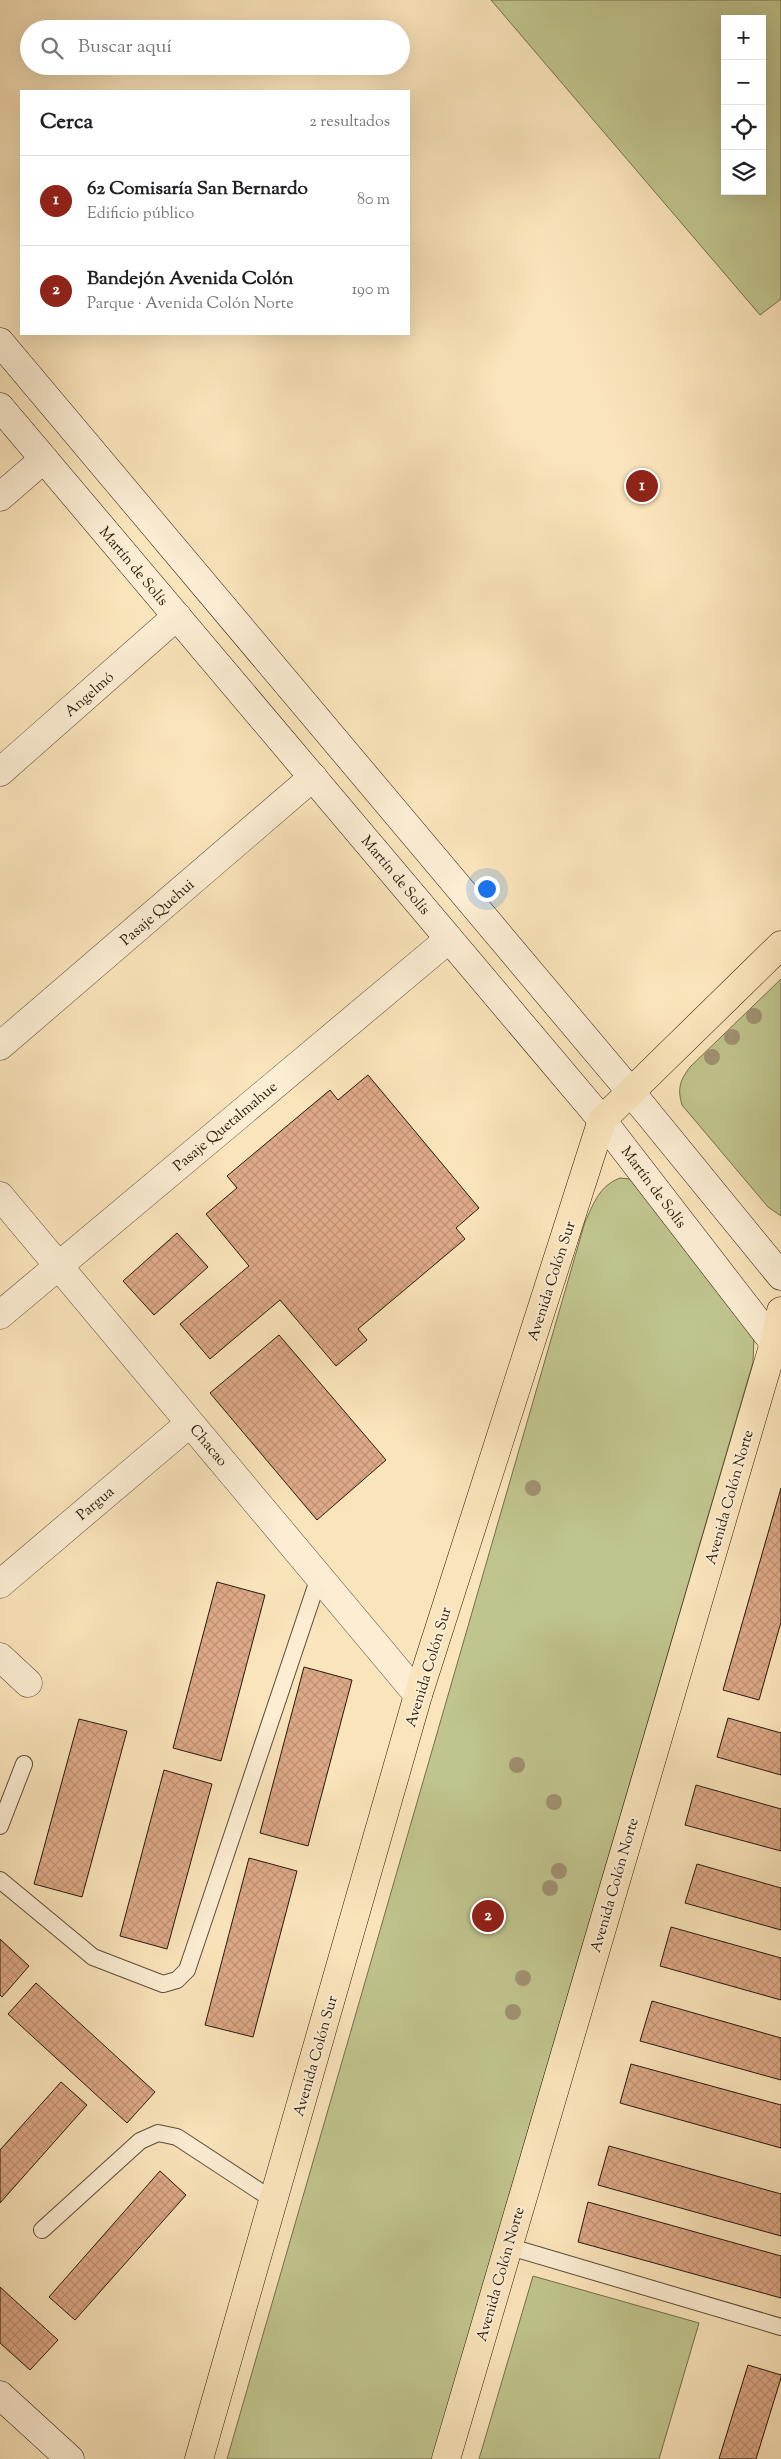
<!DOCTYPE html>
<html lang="es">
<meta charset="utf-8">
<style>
:root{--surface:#fff;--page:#f2f2f2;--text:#202124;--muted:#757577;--line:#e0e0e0;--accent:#8f2418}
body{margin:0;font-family:"Sorts Mill Goudy",serif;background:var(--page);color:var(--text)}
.controls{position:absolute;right:15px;top:15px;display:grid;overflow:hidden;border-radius:0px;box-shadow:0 5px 20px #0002}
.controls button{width:45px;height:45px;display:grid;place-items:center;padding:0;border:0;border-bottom:1px solid var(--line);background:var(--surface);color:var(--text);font:25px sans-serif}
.you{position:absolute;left:486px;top:888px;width:18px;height:18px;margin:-12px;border:4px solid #fff;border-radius:50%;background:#1a73e8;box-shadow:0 0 0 8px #1a73e833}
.badge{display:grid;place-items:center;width:32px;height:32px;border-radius:50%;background:var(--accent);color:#fff;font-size:16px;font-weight:700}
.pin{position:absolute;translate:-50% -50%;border:2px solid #fff;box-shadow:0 1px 5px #0006}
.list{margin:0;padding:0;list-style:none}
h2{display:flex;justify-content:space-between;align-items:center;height:65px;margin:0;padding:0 20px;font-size:21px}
h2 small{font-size:16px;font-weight:400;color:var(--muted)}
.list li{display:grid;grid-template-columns:32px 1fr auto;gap:15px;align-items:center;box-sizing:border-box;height:90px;padding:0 20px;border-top:1px solid var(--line)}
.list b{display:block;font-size:19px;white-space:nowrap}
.list p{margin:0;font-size:16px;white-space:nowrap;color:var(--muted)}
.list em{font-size:16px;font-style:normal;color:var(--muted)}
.icon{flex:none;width:28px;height:28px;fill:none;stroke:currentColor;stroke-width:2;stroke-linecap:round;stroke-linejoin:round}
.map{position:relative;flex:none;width:781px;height:2459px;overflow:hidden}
.search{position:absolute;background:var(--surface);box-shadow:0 5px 20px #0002;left:20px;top:20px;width:390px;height:55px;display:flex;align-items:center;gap:12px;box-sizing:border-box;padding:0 18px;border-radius:28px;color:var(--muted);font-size:19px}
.panel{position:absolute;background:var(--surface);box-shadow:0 5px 20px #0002;left:20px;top:90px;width:390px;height:245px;border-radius:0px}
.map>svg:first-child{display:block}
</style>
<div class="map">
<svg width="781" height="2459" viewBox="0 0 781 2459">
<defs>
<pattern id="building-cross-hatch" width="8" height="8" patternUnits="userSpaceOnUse" patternTransform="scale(1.25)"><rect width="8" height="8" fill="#dea988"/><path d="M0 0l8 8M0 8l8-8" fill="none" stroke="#be9174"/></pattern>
</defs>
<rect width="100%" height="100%" fill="#fae4bb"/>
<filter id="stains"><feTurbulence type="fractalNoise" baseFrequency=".004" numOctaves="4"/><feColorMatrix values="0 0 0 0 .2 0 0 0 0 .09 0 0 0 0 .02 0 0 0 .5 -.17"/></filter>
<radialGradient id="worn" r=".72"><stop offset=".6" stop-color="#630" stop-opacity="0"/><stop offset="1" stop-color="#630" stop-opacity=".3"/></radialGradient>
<path fill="#c0c48e" stroke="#746f4c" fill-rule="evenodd" d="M491,0H781V299L760,315ZM725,19H762V191H725Z
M781,979V1216L768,1207L682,1105C677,1089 680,1080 690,1067Z
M620,1178L630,1179L754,1337L753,1362L432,2459H227L585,1222C594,1203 599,1186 620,1178Z
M533,2276L699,2323L659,2459H479Z"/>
<path fill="url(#building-cross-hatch)" stroke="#291a0a" d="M368,1075L479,1208L456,1228L465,1239L358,1329L367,1340L336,1366L280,1300L210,1359L180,1324L249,1266L206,1214L237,1188L227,1176L330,1090L338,1100Z
M177,1233L208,1267L154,1315L123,1281Z
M279,1335L386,1460L317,1520L210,1393Z
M781,1488V1622L759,1700L723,1690Z
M217,1582L265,1595L221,1761L173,1748Z
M304,1667L352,1680L308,1846L260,1833Z
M728,1718L781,1733V1775L717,1757Z
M79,1719L127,1731L82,1897L34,1884Z
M164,1770L212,1784L167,1949L120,1936Z
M696,1785L781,1809V1851L685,1825Z
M249,1858L297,1871L253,2037L205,2025Z
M697,1864L781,1888V1930L685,1903Z
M671,1927L781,1958V2000L660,1966Z
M0,1939L29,1966L2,1997L0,1995Z
M36,1983L155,2092L127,2123L8,2014Z
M652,2001L781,2038V2080L640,2041Z
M631,2064L781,2105V2148L620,2103Z
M61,2082L87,2105L0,2203V2150Z
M609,2146L781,2194V2236L598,2185Z
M160,2171L186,2195L75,2320L49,2297Z
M588,2202L781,2256V2298L578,2242Z
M0,2287L58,2340L30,2370L0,2343Z
M748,2365L781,2375V2378L756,2459H719Z"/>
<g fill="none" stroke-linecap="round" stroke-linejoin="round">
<defs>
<path id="lane" d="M0,1826L24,1764
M0,1880L93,1957L163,1984L177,1980L187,1970L319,1577
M42,2230L140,2141L158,2133L177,2137L273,2200
M507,2246L781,2327"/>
<path id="street" d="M0,497L44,459
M0,772L177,616
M0,1046L313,777
M0,1196L418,1695
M0,1315L449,939
M0,1584L190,1423
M0,1657L28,1683"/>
<path id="secondary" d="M0,342L630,1091L781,1276
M0,407L602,1120L781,1352
M0,2395L70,2459"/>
<path id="primary" d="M199,2459L418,1695L602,1120L781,945
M446,2459L774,1343L781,1311"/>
</defs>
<use href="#lane" stroke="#5d4c36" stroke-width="18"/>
<use href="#street" stroke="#5d4c36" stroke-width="29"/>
<use href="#secondary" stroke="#291a0a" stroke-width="29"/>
<use href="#primary" stroke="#291a0a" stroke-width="29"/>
<use href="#lane" stroke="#fcedd3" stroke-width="16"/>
<use href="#street" stroke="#fcedd3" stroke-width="28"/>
<use href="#secondary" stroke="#fcedd3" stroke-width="28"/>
<use href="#primary" stroke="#fae4bb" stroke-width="28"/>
</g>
<g fill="#a09170">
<circle cx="754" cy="1016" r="8"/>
<circle cx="732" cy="1037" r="8"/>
<circle cx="712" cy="1057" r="8"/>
<circle cx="533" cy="1488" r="8"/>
<circle cx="517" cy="1765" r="8"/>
<circle cx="554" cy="1802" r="8"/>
<circle cx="559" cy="1871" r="8"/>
<circle cx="550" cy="1888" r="8"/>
<circle cx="523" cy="1978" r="8"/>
<circle cx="513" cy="2012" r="8"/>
</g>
<g text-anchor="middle" stroke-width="4" stroke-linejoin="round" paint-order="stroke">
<g font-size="15" fill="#291a0a" stroke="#fcedd3">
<text transform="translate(134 566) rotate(50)" y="5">Martín de Solís</text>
<text transform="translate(89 694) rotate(-41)" y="5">Angelmó</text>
<text transform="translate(396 875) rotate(50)" y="5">Martín de Solís</text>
<text transform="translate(157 912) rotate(-41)" y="5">Pasaje Quehui</text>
<text transform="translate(225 1126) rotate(-40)" y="5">Pasaje Quetalmahue</text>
<text transform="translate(654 1187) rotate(53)" y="5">Martín de Solís</text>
<text transform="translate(551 1281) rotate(-72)" y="5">Avenida Colón Sur</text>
<text transform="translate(209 1445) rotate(50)" y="5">Chacao</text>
<text transform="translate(729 1497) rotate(-74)" y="5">Avenida Colón Norte</text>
<text transform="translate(95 1503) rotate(-40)" y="5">Pargua</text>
<text transform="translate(428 1667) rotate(-73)" y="5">Avenida Colón Sur</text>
<text transform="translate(614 1885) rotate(-74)" y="5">Avenida Colón Norte</text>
<text transform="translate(315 2056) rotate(-74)" y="5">Avenida Colón Sur</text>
<text transform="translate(500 2274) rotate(-74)" y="5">Avenida Colón Norte</text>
</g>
</g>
<rect width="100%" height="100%" filter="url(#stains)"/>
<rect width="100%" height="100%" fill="url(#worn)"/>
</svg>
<div class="controls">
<button>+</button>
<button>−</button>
<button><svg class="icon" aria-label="locate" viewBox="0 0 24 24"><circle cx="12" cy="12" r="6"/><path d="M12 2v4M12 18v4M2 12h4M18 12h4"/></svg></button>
<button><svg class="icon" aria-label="layers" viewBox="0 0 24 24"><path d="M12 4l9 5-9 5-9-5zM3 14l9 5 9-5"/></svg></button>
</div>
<div class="you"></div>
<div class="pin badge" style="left:642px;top:486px">1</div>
<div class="pin badge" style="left:488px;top:1916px">2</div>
<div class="search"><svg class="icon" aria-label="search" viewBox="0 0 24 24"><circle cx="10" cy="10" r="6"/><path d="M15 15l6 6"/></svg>Buscar aquí</div>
<section class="panel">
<h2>Cerca<small>2 resultados</small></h2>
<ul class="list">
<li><span class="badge">1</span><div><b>62 Comisaría San Bernardo</b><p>Edificio público</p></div><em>80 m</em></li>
<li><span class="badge">2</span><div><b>Bandejón Avenida Colón</b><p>Parque · Avenida Colón Norte</p></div><em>190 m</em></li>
</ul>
</section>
</div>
